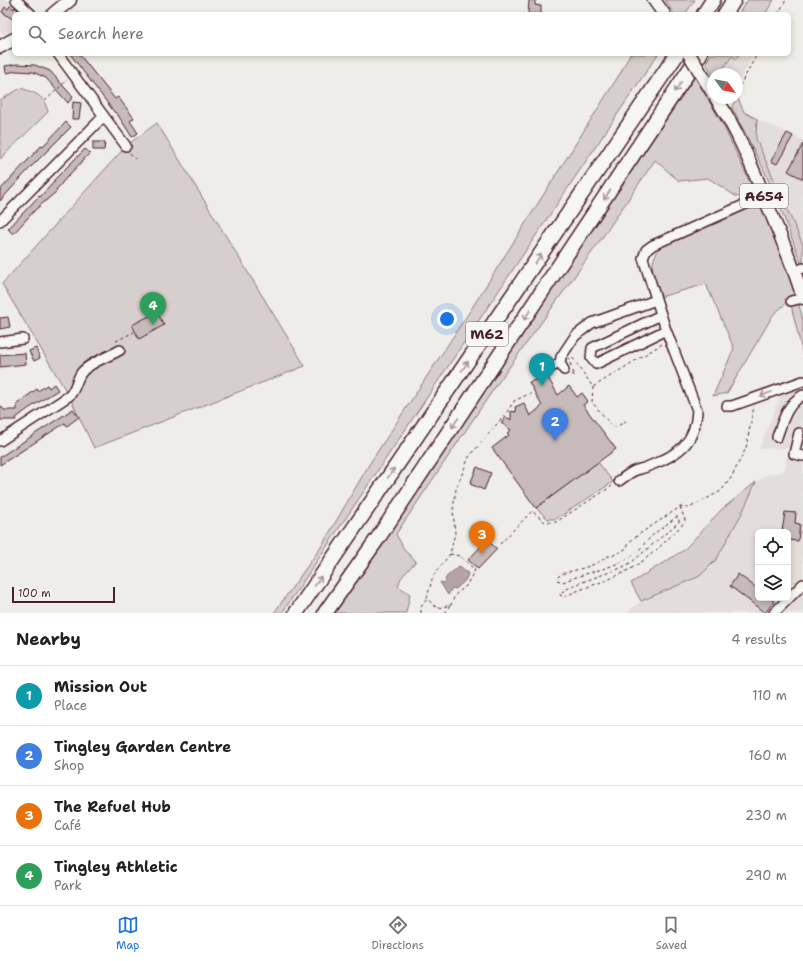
<!DOCTYPE html>
<meta charset="utf-8">
<style>
:root{--surface:#fff;--page:#f6f6f6;--text:#202124;--muted:#757577;--line:#e0e0e0;--accent:#1a73e8}
body{margin:0;font-family:"Shantell Sans",sans-serif;background:var(--page);color:var(--text)}
.controls{position:absolute;right:12px;bottom:12px;display:grid;overflow:hidden;border-radius:6px;box-shadow:0 2px 6px #0003}
.controls button{width:36px;height:36px;display:grid;place-items:center;padding:0;border:0;border-bottom:1px solid var(--line);background:var(--surface);color:var(--text);font:20px sans-serif}
.compass{position:absolute;left:707px;top:68px;width:36px;height:36px;border-radius:50%;background:var(--surface);box-shadow:0 2px 6px #0003;rotate:123deg}
.scale{position:absolute;left:12px;bottom:10px;width:103px;box-sizing:border-box;padding-left:4px;border:2px solid #4a1f2b;border-top:0;font-size:11px;line-height:14px;white-space:nowrap;color:#4a1f2b;-webkit-text-stroke:3px #f6f6f2;paint-order:stroke}
.you{position:absolute;left:447px;top:319px;width:14px;height:14px;margin:-10px;border:3px solid #fff;border-radius:50%;background:#1a73e8;box-shadow:0 0 0 6px #1a73e833}
.badge{display:grid;place-items:center;width:26px;height:26px;border-radius:50%;background:var(--accent);color:#fff;font-size:13px;font-weight:700}
.pin{position:absolute;translate:-50% -33px;filter:drop-shadow(0 1px 2px #0008)}
.pin::after{content:'';position:absolute;top:21px;width:14px;height:12px;background:inherit;clip-path:polygon(0 0,100% 0,50% 100%)}
.list{margin:0;padding:0;list-style:none}
h2{display:flex;justify-content:space-between;align-items:center;height:52px;margin:0;padding:0 16px;font-size:17px}
h2 small{font-size:13px;font-weight:400;color:var(--muted)}
.list li{display:grid;grid-template-columns:26px 1fr auto;gap:12px;align-items:center;box-sizing:border-box;height:60px;padding:0 16px;border-top:1px solid var(--line)}
.list b{display:block;font-size:15px;white-space:nowrap}
.list p{margin:0;font-size:13px;white-space:nowrap;color:var(--muted)}
.list em{font-size:13px;font-style:normal;color:var(--muted)}
.icon{flex:none;width:22px;height:22px;fill:none;stroke:currentColor;stroke-width:2;stroke-linecap:round;stroke-linejoin:round}
.map{position:relative;flex:none;width:803px;height:613px;overflow:hidden}
.search{position:absolute;background:var(--surface);box-shadow:0 2px 6px #0003;left:12px;right:12px;top:12px;height:44px;display:flex;align-items:center;gap:10px;box-sizing:border-box;padding:0 14px;border-radius:6px;color:var(--muted);font-size:15px}
.sheet{height:292px;background:var(--surface)}
nav{display:flex;justify-content:space-around;align-items:center;box-sizing:border-box;height:56px;border-top:1px solid var(--line);background:var(--surface);font-size:11px;color:var(--muted)}
nav a{display:grid;justify-items:center;gap:2px}
nav .on{color:var(--accent)}
.map>svg:first-child{display:block}
</style>
<div class="map">
<svg width="803" height="613" viewBox="0 0 803 613">
<rect width="100%" height="100%" fill="#efedea"/>
<filter id="ink" filterUnits="userSpaceOnUse"><feTurbulence type="fractalNoise" baseFrequency=".025" numOctaves="2"/><feDisplacementMap in="SourceGraphic" scale="8" xChannelSelector="R" yChannelSelector="G"/><feConvolveMatrix kernelMatrix="1 2 1 2 8 2 1 2 1" color-interpolation-filters="sRGB"/></filter>
<g filter="url(#ink)">
<path fill="#e3dedc" fill-rule="evenodd" d="M0,0H7L26,14H14V29L5,35L0,31Z
M739,54H754L737,85V74H719L732,56L736,59Z
M757,119L803,140V245L756,139Z
M803,385V613H627L641,601L700,576L716,560L742,514L756,482L768,474L784,472L789,448L759,449L781,394ZM758,532H788V598H758Z"/>
<path fill="#d7cfce" stroke="#90777c" d="M665,0H695L685,14H674Z
M748,0H774L765,14H738Z
M630,54H658L282,613H274L321,547L370,463L470,311L621,72Z
M711,54H739L736,59L732,56L719,74H713V75L706,63Z
M695,77L722,123L755,193L737,197L708,178L679,181L655,160L602,238L495,387L396,534L405,551L416,561L401,578L398,586L410,594L406,613H335Z
M21,88C37,94 43,94 48,112L0,159V100Z
M737,96L744,112L757,119L756,139L803,245V262L801,263L779,204L762,166L732,107Z
M157,123L305,366L94,448L69,396L2,284L126,146Z
M759,205L765,209L795,291L793,297L773,315L727,393L713,396L734,348L706,284L660,297C654,277 646,263 662,246L755,206Z
M791,305H799L803,321V355Z
M598,462L613,482L556,519H548L536,508Z
M756,482L742,513L716,560L700,576L641,601L631,583L684,550L721,510Z"/>
<path fill="#b4a4a5" stroke="#8a6f74" d="M460,566L464,571L468,573C466,583 462,582 456,589L452,588L448,595L440,582L444,583L446,581L445,579C449,573 454,571 460,566Z"/>
<path fill="#c6babb" stroke="#4a1f2b" d="M529,0H535V5L541,6V14H528Z
M10,6L14,9L15,7L22,14H14V20L2,12L5,7L8,9Z
M70,54H79L115,99L118,97L134,118L130,121L138,133L132,137L116,112L115,113Z
M17,64L35,65L50,71L73,97L68,103L46,78L33,72L17,71L6,73L5,66Z
M73,102L81,103L79,119H72Z
M66,122L71,127L30,168L0,201V190L29,159L42,145L43,146Z
M787,133L793,136L777,164L771,161Z
M93,142H105L104,150H93Z
M803,144V179L788,171Z
M85,149L90,153L67,177L56,190L57,191L35,210L13,234L8,229L39,196L40,197L54,182V180Z
M157,312L164,325L139,339L132,325Z
M8,317L10,327L0,329V318Z
M36,348L40,358L34,361L29,351Z
M25,353L26,364L0,367V355Z
M547,376L558,395L569,386L577,397L582,393L588,401L583,405L616,449L536,508L492,448L509,435L507,433L511,430L501,423L506,417L511,420V411L516,412L515,407L524,403L530,416L542,406L529,382Z
M54,384L58,390L28,409L16,418V420H0V405L4,410H17V404L26,397L37,389L38,391L47,385L49,388Z
M73,409L79,417L67,426L65,423L0,465V457Z
M477,467L491,473L484,490L470,484Z
M785,512L796,513L795,523L800,524L798,541L788,540V532H782Z
M487,540L497,549L478,569L468,560Z
M738,574L758,589V598H769L774,601L765,613L730,586Z"/>
<g fill="none" stroke-linecap="round" stroke-linejoin="round">
<defs>
<path id="minor" d="M16,0L31,14
M58,54L126,146
M0,221L104,116
M795,272L803,268
M791,301L803,298
M661,315L592,348L591,358L596,364L666,330
M0,342L23,339
M564,370L560,363L561,357L575,336L592,323L656,300
M538,373L560,363
M727,406H732L803,381
M799,433L794,454L803,456
M777,437C783,420 787,404 803,395
M0,441L69,396C76,390 76,379 82,372C89,363 110,356 120,350
M619,481C623,478 627,475 632,472C637,469 643,469 649,466C678,455 696,443 697,410L666,330L643,258L646,250L653,245L764,196
M774,613L803,584"/>
<path id="major" d="M654,0L664,14
M53,14L70,0
M0,47L14,39
M716,98C738,131 753,169 768,206C781,237 794,267 803,298"/>
<path id="highway" d="M704,14L713,0
M725,14L734,0
M296,613L677,54
M325,613L378,538L700,54"/>
</defs>
<use href="#minor" stroke="#4a1f2b" stroke-width="12"/>
<use href="#major" stroke="#4a1f2b" stroke-width="15"/>
<use href="#highway" stroke="#4a1f2b" stroke-width="17"/>
<path stroke="#4a1f2b" stroke-width="1" stroke-dasharray="3 3" stroke-linecap="butt" d="M778,14L786,0
M737,91L757,54
M45,101L67,80
M130,153L135,159
M116,341L134,332
M571,366L569,359L572,357L593,387L662,344
M572,374L575,376L572,369
M593,387L592,402L612,426L616,427L626,421
M680,507L685,520L682,525C663,544 643,565 616,576C599,584 581,588 564,597L560,595V593L574,585L621,568L632,562L679,522V519L678,517H676C667,525 657,530 649,539C643,544 639,552 632,556C609,570 586,572 563,582L557,580L558,577L561,574C578,569 594,567 608,556H612L627,548L629,542L641,533L680,507L689,508L721,491L731,478L746,448L754,406
M500,544L532,511L545,522H556L612,486
M450,554L460,556L475,570L466,586L455,595L451,605L438,608L433,605L427,598L433,576L450,554L455,533L453,510L456,489L469,457L507,412L514,401L531,393
M421,613V607L427,599
M445,613L450,605"/>
<use href="#minor" stroke="#f6f6f2" stroke-width="9"/>
<use href="#major" stroke="#f6f6f2" stroke-width="12"/>
<use href="#highway" stroke="#f6f6f2" stroke-width="14"/>
<defs>
<path id="major-bridge" d="M689,54L713,93"/>
</defs>
<use href="#major-bridge" stroke="#4a1f2b" stroke-width="15" stroke-linecap="butt"/>
<use href="#major-bridge" stroke="#f6f6f2" stroke-width="12"/>
</g>
<defs><path id="oneway-shaft" d="M-6 0H5M1.5-3L5.5 0L1.5 3" fill="none" stroke-width="1.6" stroke-linecap="round" stroke-linejoin="round"/></defs>
<g stroke="#a99598">
<use href="#oneway-shaft" transform="translate(678 87) rotate(124)"/>
<use href="#oneway-shaft" transform="translate(607 195) rotate(124)"/>
<use href="#oneway-shaft" transform="translate(538 259) rotate(-56)"/>
<use href="#oneway-shaft" transform="translate(527 315) rotate(124)"/>
<use href="#oneway-shaft" transform="translate(465 366) rotate(-56)"/>
<use href="#oneway-shaft" transform="translate(766 394) rotate(160)"/>
<use href="#oneway-shaft" transform="translate(455 423) rotate(124)"/>
<use href="#oneway-shaft" transform="translate(391 473) rotate(-56)"/>
<use href="#oneway-shaft" transform="translate(318 581) rotate(-56)"/>
</g>
</g>
<g text-anchor="middle" stroke-width="4" stroke-linejoin="round" paint-order="stroke">
<g fill="#f6f6f2" stroke="#7e6067" stroke-width="1">
<rect x="740" y="184" width="48" height="24" rx="3"/>
<rect x="466" y="322" width="42" height="24" rx="3"/>
</g>
<g font-size="14" font-weight="bold" fill="#4a1f2b">
<text x="764" y="201">A654</text>
<text x="487" y="339">M62</text>
</g>
</g>
</svg>
<div class="controls">
<button><svg class="icon" aria-label="locate" viewBox="0 0 24 24"><circle cx="12" cy="12" r="6"/><path d="M12 2v4M12 18v4M2 12h4M18 12h4"/></svg></button>
<button><svg class="icon" aria-label="layers" viewBox="0 0 24 24"><path d="M12 4l9 5-9 5-9-5zM3 14l9 5 9-5"/></svg></button>
</div>
<svg class="compass" viewBox="-18 -18 36 36"><path d="M0-13l5 13h-10z" fill="#e53935"/><path d="M0 13l5-13h-10z" fill="#757577"/></svg>
<div class="scale">100 m</div>
<div class="you"></div>
<div class="pin badge" style="left:542px;top:386px;background:#0f9aa8">1</div>
<div class="pin badge" style="left:555px;top:441px;background:#3f7fe0">2</div>
<div class="pin badge" style="left:482px;top:554px;background:#e8710a">3</div>
<div class="pin badge" style="left:153px;top:325px;background:#2e9e5b">4</div>
<div class="search"><svg class="icon" aria-label="search" viewBox="0 0 24 24"><circle cx="10" cy="10" r="6"/><path d="M15 15l6 6"/></svg>Search here</div>
</div>
<section class="sheet">
<h2>Nearby<small>4 results</small></h2>
<ul class="list">
<li><span class="badge" style="background:#0f9aa8">1</span><div><b>Mission Out</b><p>Place</p></div><em>110 m</em></li>
<li><span class="badge" style="background:#3f7fe0">2</span><div><b>Tingley Garden Centre</b><p>Shop</p></div><em>160 m</em></li>
<li><span class="badge" style="background:#e8710a">3</span><div><b>The Refuel Hub</b><p>Café</p></div><em>230 m</em></li>
<li><span class="badge" style="background:#2e9e5b">4</span><div><b>Tingley Athletic</b><p>Park</p></div><em>290 m</em></li>
</ul>
</section>
<nav>
<a class="on"><svg class="icon" aria-label="map" viewBox="0 0 24 24"><path d="M3 6l6-2 6 2 6-2v14l-6 2-6-2-6 2zM9 4v14M15 6v14"/></svg>Map</a>
<a><svg class="icon" aria-label="directions" viewBox="0 0 24 24"><path d="M12 3l9 9-9 9-9-9zM9 14v-3h6M13 9l2 2-2 2"/></svg>Directions</a>
<a><svg class="icon" aria-label="saved" viewBox="0 0 24 24"><path d="M7 4h10v16l-5-4-5 4z"/></svg>Saved</a>
</nav>
